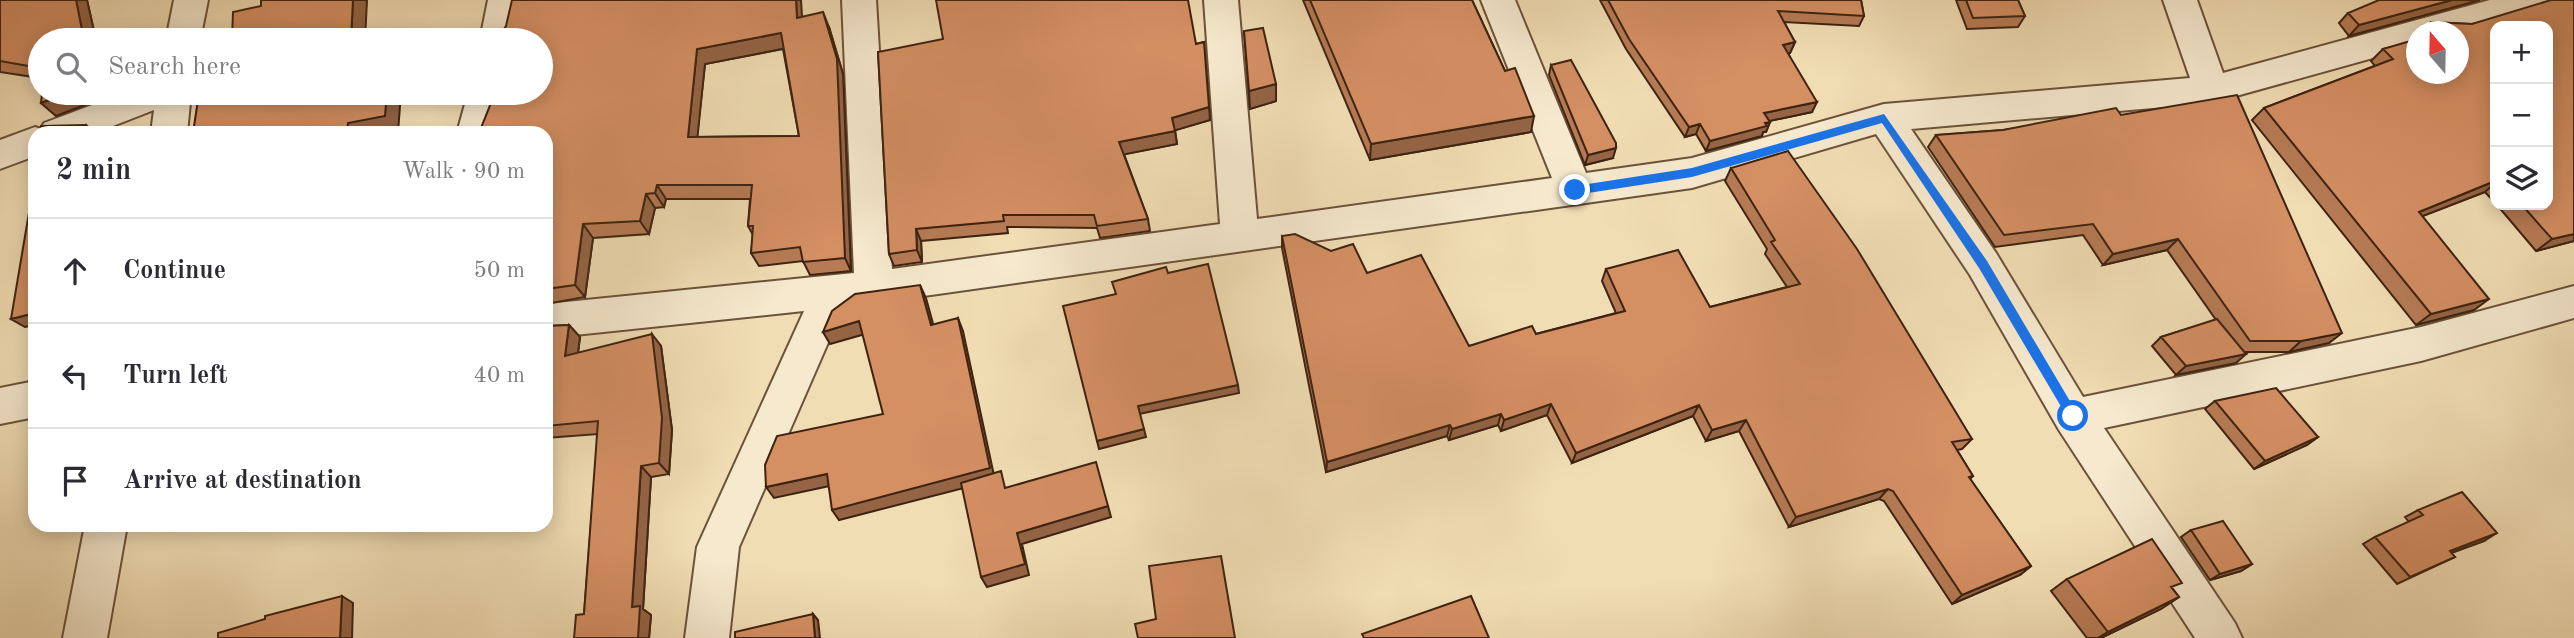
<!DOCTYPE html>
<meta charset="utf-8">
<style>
:root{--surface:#fff;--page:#f2f2f3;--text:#2b2b33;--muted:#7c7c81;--line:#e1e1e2}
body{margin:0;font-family:"Old Standard TT",serif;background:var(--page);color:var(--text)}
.controls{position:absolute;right:21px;top:21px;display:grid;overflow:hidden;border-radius:14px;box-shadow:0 4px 18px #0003}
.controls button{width:63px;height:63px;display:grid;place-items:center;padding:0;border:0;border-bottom:2px solid var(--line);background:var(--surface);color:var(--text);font:35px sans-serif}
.compass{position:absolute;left:2406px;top:21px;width:63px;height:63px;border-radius:50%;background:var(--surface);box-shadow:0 4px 18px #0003;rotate:340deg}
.stop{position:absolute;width:21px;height:21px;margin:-16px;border:5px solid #1a73e8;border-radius:50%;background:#fff}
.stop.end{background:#1a73e8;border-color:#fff;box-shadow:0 2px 7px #0008}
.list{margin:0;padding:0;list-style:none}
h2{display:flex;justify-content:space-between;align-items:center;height:91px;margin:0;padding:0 28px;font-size:30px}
h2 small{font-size:23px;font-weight:400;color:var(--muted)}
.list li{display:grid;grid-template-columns:46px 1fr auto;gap:21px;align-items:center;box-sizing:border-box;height:105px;padding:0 28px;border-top:2px solid var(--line)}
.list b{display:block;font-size:26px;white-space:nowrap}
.list em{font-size:23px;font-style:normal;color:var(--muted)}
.icon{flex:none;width:38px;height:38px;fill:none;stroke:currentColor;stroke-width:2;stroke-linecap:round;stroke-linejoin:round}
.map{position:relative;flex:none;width:2574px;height:638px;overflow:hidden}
.search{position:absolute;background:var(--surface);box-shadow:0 4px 18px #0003;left:28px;top:28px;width:525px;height:77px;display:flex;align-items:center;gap:18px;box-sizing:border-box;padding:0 24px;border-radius:38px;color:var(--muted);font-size:26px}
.panel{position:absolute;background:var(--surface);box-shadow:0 4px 18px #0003;left:28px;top:126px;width:525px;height:406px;border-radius:21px}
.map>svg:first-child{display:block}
</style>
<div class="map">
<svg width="2574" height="638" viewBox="0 0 2574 638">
<rect width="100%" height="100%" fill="#f1ddb4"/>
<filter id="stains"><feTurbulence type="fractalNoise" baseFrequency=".00286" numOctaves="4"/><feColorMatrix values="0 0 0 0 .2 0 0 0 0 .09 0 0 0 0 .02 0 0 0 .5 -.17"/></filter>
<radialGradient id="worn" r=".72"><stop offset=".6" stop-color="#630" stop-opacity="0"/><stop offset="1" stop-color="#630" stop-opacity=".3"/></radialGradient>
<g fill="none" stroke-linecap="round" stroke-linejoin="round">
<defs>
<path id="street" d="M174,0H208L200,40H166Z
M488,0H522L514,40H480Z
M842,0H876L892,269L1220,224L1204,0H1238L1257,219L1552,178L1481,0H1515L1586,173L1692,158L1884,104L2190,78L2163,0H2197L2223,73L2490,0H2552L2547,9L2458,34L2416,32V46L2211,103L1911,129L1996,253L2083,397L2421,327L2574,286V318L2421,361L2104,428L2235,623L2242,638H2195L2059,430L1970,275L1876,134L1692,188L860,305L837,322L739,547L729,638H685L697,547L804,311L546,338V304L854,273Z
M124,93H191L187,133H151L154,110L95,133H35V156L0,169V140L35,127L41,129L44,123Z
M468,93H502L493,133H457Z
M35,381V417L0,424V388Z
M85,525H127L107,638H63Z"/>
</defs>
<use href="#street" stroke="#6b523a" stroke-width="4"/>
<use href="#street" fill="#f6e9ce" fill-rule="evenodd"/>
</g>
<path fill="#b67b55" stroke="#3e2311" stroke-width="2" fill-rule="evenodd" d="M0,0H87L96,40H40V78L0,72Z
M1303,0H1472L1505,71L1531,132L1370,160Z
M1600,0H1861L1864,16L1859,26L1784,22L1795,42L1790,53H1788L1812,112L1769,121L1770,122L1766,132H1763L1762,136L1706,151L1696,134L1685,137L1626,49Z
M1956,0H2018L2025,16L2018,27L1967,29Z
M2480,0L2349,36L2339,23L2348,13Z
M2574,0V241L2536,251L2497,205H2548L2495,26V203L2485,192L2422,216L2474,310L2416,325L2252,120L2264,108L2375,66L2371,61L2383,49L2459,32H2422L2431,22L2472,24Z
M802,17L829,27L843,74L851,271L810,275L803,261L759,266L751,253L753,235L748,226L750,199H666L664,207L655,208L649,234L593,238L585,297L546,304V133L541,40H503L500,35ZM783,49L799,136L697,137L705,64Z
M1244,31L1276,84V101L1250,109Z
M1204,42L1210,120L1175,130L1177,144L1124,154L1148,219L1150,231L1100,238L1097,228L1007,227L1008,233L921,241L922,262L894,266L889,254L878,52L1196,44Z
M1551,65L1613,158L1585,165L1549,75Z
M2121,115L2329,343L2289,352H2244L2236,363L2176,375L2152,346L2161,337L2216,320L2167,250L2103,265L2083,235L1995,247L1928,147L1936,135L2003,130Z
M1731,168L1972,439L1962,449L1957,450L1973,476L1970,479L2031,566L2020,575L1952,604L1884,501L1879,499L1789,527L1739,431L1706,441L1693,416L1572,463L1547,415L1501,431L1498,425L1449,440L1447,436L1326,472L1282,248V236L1367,273L1469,346L1536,334L1616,313L1602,281L1606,269L1710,307L1787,287L1765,254L1767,249L1725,181Z
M569,325L580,337L578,353L661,346L672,430L669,474L651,477L643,609L651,615L649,638H574L584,614L598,434L546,438V326Z
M2215,401L2318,437L2307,445L2254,469L2205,409Z
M2418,510L2484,541L2451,553L2455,557L2397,584L2363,544L2375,537L2409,522L2405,517Z
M2191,530L2252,564L2241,571L2210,580L2181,537Z
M2067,579L2173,589L2179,597L2161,609L2101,638H2087L2051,591Z"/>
<path fill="#946445" stroke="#3e2311" stroke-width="2" d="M76,0H87L96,40H84Z
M353,0H367L365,40H351Z
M796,0H801L803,33L797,18Z
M2452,0H2480L2349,36L2359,25Z
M823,12L829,27L843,74L851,271L845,258Z
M781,33L787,48L705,64L696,151L688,137L697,49Z
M1795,42L1790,53L1778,55L1783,45Z
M1276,84V101L1250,109L1249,91Z
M68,93H105L103,98L56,116L41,103Z
M387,93H401L398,132L390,133H347L348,123Z
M1817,102L1812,112L1760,123L1764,113Z
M1209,107L1210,120L1173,131L1172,118Z
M1534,116L1531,132L1370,160L1371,144Z
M1770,122L1766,132H1763L1762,136L1706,151L1710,141Z
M1700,124L1696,134L1685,137L1689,127Z
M86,125L95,133H84Z
M1175,131L1177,144L1121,155L1119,142Z
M1616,148L1613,158L1585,165L1588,155Z
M2495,181V183L2485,192L2405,223L2419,212Z
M657,185L666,199L664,207L655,193Z
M646,194L655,208L649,234L640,221Z
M583,224L593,238L585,297L575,285Z
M916,229L921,241L922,262L917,250Z
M2574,234V241L2536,251L2552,239Z
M2178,239L2167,250L2103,265L2113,254Z
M920,285L926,298L937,338L931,325Z
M2489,299L2474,310L2416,325L2431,314Z
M35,313V325L25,327L11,319Z
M958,318L963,331L995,480L839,520L832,510Z
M859,321L865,334L830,344L823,332Z
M569,325L580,337L576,368L565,356Z
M2342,333L2329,343L2289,352L2301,341Z
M652,334L661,346L672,430L669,474L659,463Z
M2246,354L2236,363L2176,375L2186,366Z
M1238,385L1239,393L1139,414L1138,406Z
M1551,404L1547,415L1501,431L1504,420Z
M1699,405L1693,416L1572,463L1576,453Z
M1501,414L1498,425L1449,440L1452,429Z
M1746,420L1739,431L1706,441L1712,430Z
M1450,425L1447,436L1326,472L1327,462Z
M1144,429L1146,437L1099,449L1097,441Z
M2318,437L2307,445L2254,469L2265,461Z
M641,466L651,477L643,609L651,615L649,638H638L632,607Z
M827,474L834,485L774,498L766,487Z
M1888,489L1879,499L1789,527L1796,517Z
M1108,506L1111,517L1022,544L1029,575L987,587L981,577L1017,533Z
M2497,533L2484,541L2437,558L2450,551Z
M2252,564L2241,571L2210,580L2220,574Z
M2031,566L2020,575L1952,604L1962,595Z
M342,596L353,603L352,638H340Z
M2179,597L2161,609L2101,638H2098L2108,632Z
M813,614L818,620L820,638H815Z"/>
<path fill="#d48f63" stroke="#3e2311" stroke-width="2" fill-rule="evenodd" d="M0,0H76L84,40H40V68L0,61Z
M261,0H353L351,40H232L233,12L261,6Z
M512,0H796L797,18L823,12L837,59L845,258L803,262L800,247L751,253L753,226H748L752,185H657L655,193L646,194L640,221L583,224L575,285L546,289V133H479L495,93H541V40H514L517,34L500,35L506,26ZM781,33L799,136L688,137L697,49Z
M936,0H1188L1196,44L1204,42L1209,107L1172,118L1175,131L1119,142L1148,219L1097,226L1094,215H1003L1004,221L916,229L917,250L889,254L878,52L943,39Z
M1310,0H1472L1505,71L1515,68L1534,116L1371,144Z
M1608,0H1861L1864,16L1778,11L1795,42L1783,45L1817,102L1764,113L1770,122L1765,123L1767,126L1710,141L1700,124L1689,127L1629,39Z
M1966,0H2018L2025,16L1973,18Z
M2379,0H2452L2359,25L2348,13Z
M2551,0H2574V234L2552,239L2522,205H2548V26H2495V181L2419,212L2489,299L2431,314L2264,108L2393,59L2383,49L2417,39V74H2459V32H2430L2431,22L2472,24Z
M1263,28L1276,84L1249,91L1244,31Z
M1571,60L1616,143V148L1588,155L1551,65Z
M42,93H68L41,103Z
M199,93H387L385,116L348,123L347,133H193Z
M2237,95L2342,333L2301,341H2250L2178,239L2113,254L2093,224L2004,235L1936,135L2003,130L2116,108L2121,115Z
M86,125L84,133H40L41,126Z
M1788,151L1857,249L1972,439L1952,442L1973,476L1969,477L2031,566L1962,595L1893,491L1888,489L1796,517L1746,420L1712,430L1699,405L1576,453L1551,404L1504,420L1501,414L1452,429L1450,425L1327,462L1282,236L1295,234L1331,251L1353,244L1367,273L1421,255L1469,346L1532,326L1536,334L1625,311L1606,269L1678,250L1710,307L1800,284L1771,242L1775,240L1731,168Z
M35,177V313L11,319Z
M1208,264L1238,385L1138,406L1144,429L1097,441L1063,306L1116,294L1112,282L1166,267L1168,273Z
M920,285L931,325L958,318L990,468L832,510L827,474L766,487L765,465L777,436L883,414L859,321L823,332L832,311L855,294Z
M2217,319L2246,354L2186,366L2161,337Z
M569,325L565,356L652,334L662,418L659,463L641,466L632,607L640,606L638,638H574L576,615L584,614L598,421L546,426V326Z
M2276,388L2318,437L2265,461L2215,401Z
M1096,462L1108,506L1017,533L1025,564L981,577L961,483L1001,471L1005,488Z
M2462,492L2497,533L2450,551L2455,557L2410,577L2375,537L2423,515L2418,510Z
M2223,521L2252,564L2220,574L2191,530Z
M2152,539L2182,583L2171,587L2179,597L2108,632L2067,579Z
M1221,556L1235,638H1138L1135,624L1156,619L1149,566Z
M342,596L340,638H218V633L265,619V616Z
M1471,596L1489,638H1364L1362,634Z
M813,614L815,638H735V632Z"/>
<path fill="#1a73e8" d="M1884,114L1987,261L2077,413V420H2069L1979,268L1882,123L1692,177L1575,195L1570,190L1575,186L1692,168Z"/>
<rect width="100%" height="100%" filter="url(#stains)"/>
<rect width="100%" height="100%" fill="url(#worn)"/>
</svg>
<div class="controls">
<button>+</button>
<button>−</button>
<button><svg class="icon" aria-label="layers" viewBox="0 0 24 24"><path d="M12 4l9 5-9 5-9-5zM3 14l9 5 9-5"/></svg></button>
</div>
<svg class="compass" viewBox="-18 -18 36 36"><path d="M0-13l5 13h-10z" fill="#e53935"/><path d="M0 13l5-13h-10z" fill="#7c7c81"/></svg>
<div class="stop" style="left:2073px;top:416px"></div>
<div class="stop end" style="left:1575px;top:190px"></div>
<div class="search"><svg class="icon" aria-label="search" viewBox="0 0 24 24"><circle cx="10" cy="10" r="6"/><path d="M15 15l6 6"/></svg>Search here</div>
<section class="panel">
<h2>2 min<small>Walk · 90 m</small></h2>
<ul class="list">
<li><svg class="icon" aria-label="ahead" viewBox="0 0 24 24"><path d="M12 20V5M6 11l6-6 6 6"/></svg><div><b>Continue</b></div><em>50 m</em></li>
<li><svg class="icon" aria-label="left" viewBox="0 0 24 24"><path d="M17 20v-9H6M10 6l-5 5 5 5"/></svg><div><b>Turn left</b></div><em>40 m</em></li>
<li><svg class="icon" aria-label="arrive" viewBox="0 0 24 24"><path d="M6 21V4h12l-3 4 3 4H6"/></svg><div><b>Arrive at destination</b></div></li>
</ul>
</section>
</div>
